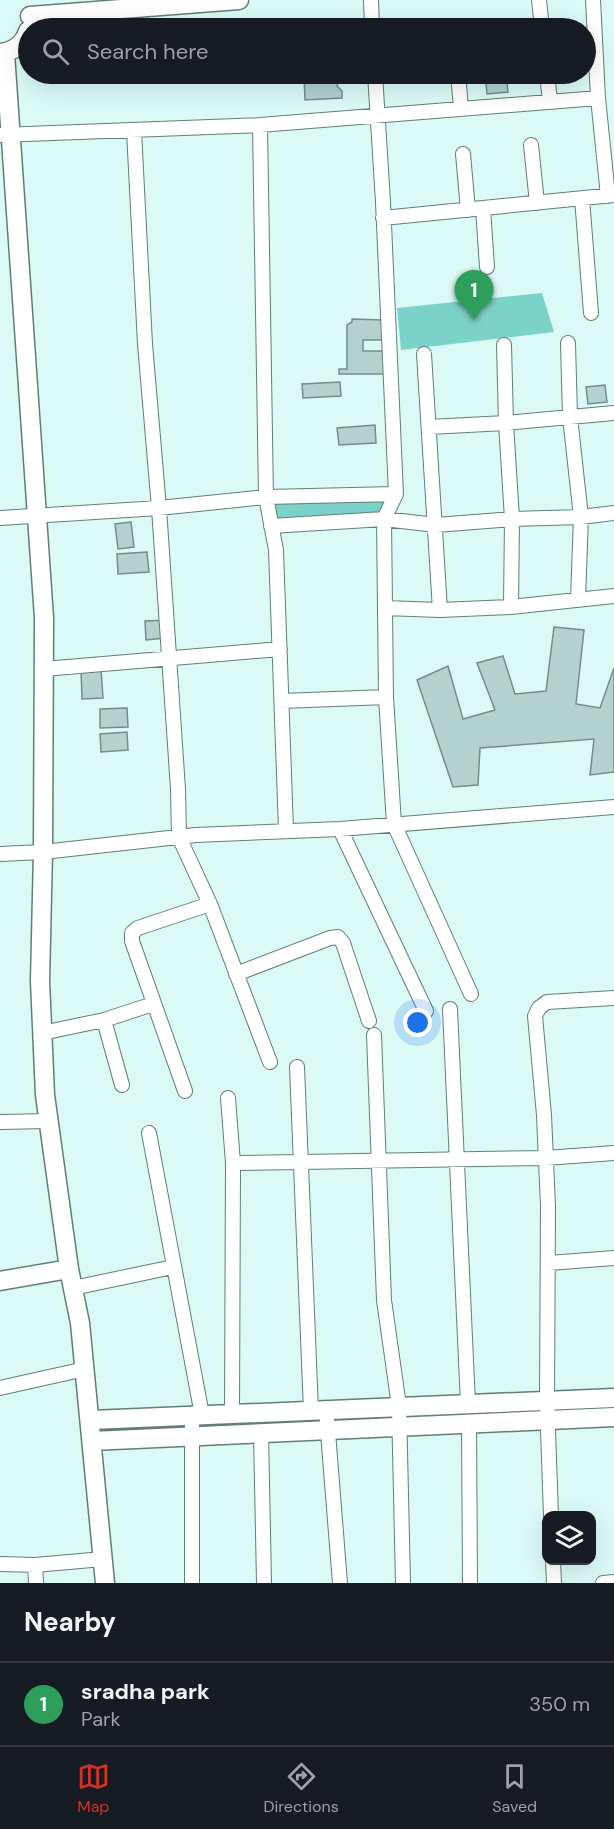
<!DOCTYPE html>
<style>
:root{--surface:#171b24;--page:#242831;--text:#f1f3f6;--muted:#9ea1a6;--line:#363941;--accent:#d93025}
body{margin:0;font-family:"DM Sans",sans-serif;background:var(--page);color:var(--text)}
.controls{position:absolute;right:18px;bottom:18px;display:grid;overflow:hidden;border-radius:12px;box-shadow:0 6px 24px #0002}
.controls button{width:54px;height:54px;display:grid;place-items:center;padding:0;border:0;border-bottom:2px solid var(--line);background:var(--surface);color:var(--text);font:30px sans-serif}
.you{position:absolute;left:418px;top:1023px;width:21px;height:21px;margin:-15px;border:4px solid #fff;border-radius:50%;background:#1a73e8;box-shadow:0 0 0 9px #1a73e833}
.badge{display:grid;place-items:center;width:39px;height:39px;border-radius:50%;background:var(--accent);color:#fff;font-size:20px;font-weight:700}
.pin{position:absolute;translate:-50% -50px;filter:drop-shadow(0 2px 3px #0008)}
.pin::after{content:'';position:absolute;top:32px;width:21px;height:18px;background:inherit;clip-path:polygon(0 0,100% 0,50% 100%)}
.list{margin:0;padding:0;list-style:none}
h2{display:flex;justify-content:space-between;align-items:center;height:78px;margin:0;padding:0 24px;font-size:26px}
h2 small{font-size:20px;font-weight:400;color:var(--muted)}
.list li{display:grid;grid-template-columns:39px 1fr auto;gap:18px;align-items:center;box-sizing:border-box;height:84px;padding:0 24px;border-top:2px solid var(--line)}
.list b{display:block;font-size:22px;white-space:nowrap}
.list p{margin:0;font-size:20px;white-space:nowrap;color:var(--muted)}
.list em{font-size:20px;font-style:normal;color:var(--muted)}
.icon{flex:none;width:33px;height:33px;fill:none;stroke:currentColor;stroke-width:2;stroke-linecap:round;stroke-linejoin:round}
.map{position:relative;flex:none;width:614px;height:1583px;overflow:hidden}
.search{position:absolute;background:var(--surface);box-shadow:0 6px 24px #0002;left:18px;right:18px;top:18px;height:66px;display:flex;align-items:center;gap:15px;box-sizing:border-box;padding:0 21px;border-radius:33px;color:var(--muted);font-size:22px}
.sheet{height:162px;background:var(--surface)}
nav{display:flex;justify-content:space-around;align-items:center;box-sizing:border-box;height:84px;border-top:2px solid var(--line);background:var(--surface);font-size:16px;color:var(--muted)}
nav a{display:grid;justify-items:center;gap:3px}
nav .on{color:var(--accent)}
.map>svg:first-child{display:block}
</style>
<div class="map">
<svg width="614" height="1583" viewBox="0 0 614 1583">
<rect width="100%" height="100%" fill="#dbfaf6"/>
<path fill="#7bd2c8" d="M542,293L554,332L401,350L397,308Z
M388,494L384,519L271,526L275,497Z"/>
<path fill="#b3d1cd" stroke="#728e8a" stroke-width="1.5" d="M301,24V28H250V27Z
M304,74H327L338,83L337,86L342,91V98L305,100Z
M485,74H506L508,92L487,94Z
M352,319L384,320V340H363V351H386V374H339V369H347V325L352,322Z
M340,382L341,396L303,398L302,384Z
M605,385L607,402L588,404L586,387Z
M375,425L376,443L339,445L337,428Z
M131,522L134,547L118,549L115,524Z
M147,552L149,572L118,574L117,554Z
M166,620V638L146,640L145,621Z
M554,627L584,630L576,704L600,708L614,668V772L590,775L594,739L480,748L478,785L453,787L417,680L448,666L463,719L495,710L477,663L503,656L515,694L546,691Z
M101,669L103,698L82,699L81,670Z
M127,708L128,727L100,728V709Z
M127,732L128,750L101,752L100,734Z"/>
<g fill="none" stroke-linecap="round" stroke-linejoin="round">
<defs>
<path id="street" d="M371,0L372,28
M539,0L542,28
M593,0L598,98L608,196
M375,74L383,202L396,494L384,519L386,697L394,824L471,994
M458,74L461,108
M547,74L550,101
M260,125L266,497L276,550L286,830
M134,131L145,344L159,508L178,789L179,837L210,904L270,1062
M0,135L260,125L598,98
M531,145L537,203
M463,154L468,210
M582,198L591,313
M483,208L487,267
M383,218L614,195
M568,343L570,417L581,517L578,599
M504,345L506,423L512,519L511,607
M424,354L440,610
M429,427L506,423L614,413
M0,518L159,508L266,497L396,494
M271,526L384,519L436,525L512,519L581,517L614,513
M385,608L440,610L511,607L614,596
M44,669L280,649
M282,701L386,697
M340,829L426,1011
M0,854L43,852L196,835L340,829L614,807
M236,974L330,938L338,937L343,943L369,1021
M450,1009L468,1404
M104,1020L122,1085
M42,1033L104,1020L153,1004
M374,1035L384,1300L399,1406L403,1583
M297,1067L311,1411
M185,1091L132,941V933L138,928L210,904
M228,1098L233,1163L232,1414
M0,1122L49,1121
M149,1133L202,1415
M233,1163L546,1158L614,1153
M549,1263L614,1258
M73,1288L173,1267
M0,1388L85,1369
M327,1420L340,1583
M469,1423L470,1583
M261,1432L264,1583
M551,1516L547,1401L548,1206L544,1115L535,1016L539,1008L547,1002L614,998
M553,1560L554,1583
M0,1564L35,1565L103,1559
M35,1565L36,1583
M192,1583V1415
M603,1583L614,1582"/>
<path id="secondary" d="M30,16L239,0
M0,53C13,52 24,44 28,31
M5,53L44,618L43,852L40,981L45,1095L69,1269L80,1323L105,1583
M0,1281L69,1269
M91,1420L614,1398
M92,1441L614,1417"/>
</defs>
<use href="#street" stroke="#617d79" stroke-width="16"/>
<use href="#secondary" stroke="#617d79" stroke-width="21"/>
<use href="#street" stroke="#fff" stroke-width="14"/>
<use href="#secondary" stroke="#fff" stroke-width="18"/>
</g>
</svg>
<div class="controls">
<button><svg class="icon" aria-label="layers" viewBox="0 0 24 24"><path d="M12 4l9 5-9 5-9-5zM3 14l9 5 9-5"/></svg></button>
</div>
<div class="you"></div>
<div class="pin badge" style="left:474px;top:320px;background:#2e9e5b">1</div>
<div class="search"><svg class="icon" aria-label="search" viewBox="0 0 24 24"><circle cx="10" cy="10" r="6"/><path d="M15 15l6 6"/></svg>Search here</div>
</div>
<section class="sheet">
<h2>Nearby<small></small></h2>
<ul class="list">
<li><span class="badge" style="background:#2e9e5b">1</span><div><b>sradha park</b><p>Park</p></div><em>350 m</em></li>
</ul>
</section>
<nav>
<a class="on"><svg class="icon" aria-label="map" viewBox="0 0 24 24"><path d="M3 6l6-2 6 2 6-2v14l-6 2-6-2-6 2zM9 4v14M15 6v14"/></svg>Map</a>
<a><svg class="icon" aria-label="directions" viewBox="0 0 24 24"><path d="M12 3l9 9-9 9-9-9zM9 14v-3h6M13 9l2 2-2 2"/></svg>Directions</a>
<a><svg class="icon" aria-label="saved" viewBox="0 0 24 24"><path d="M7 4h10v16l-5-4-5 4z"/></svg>Saved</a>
</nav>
